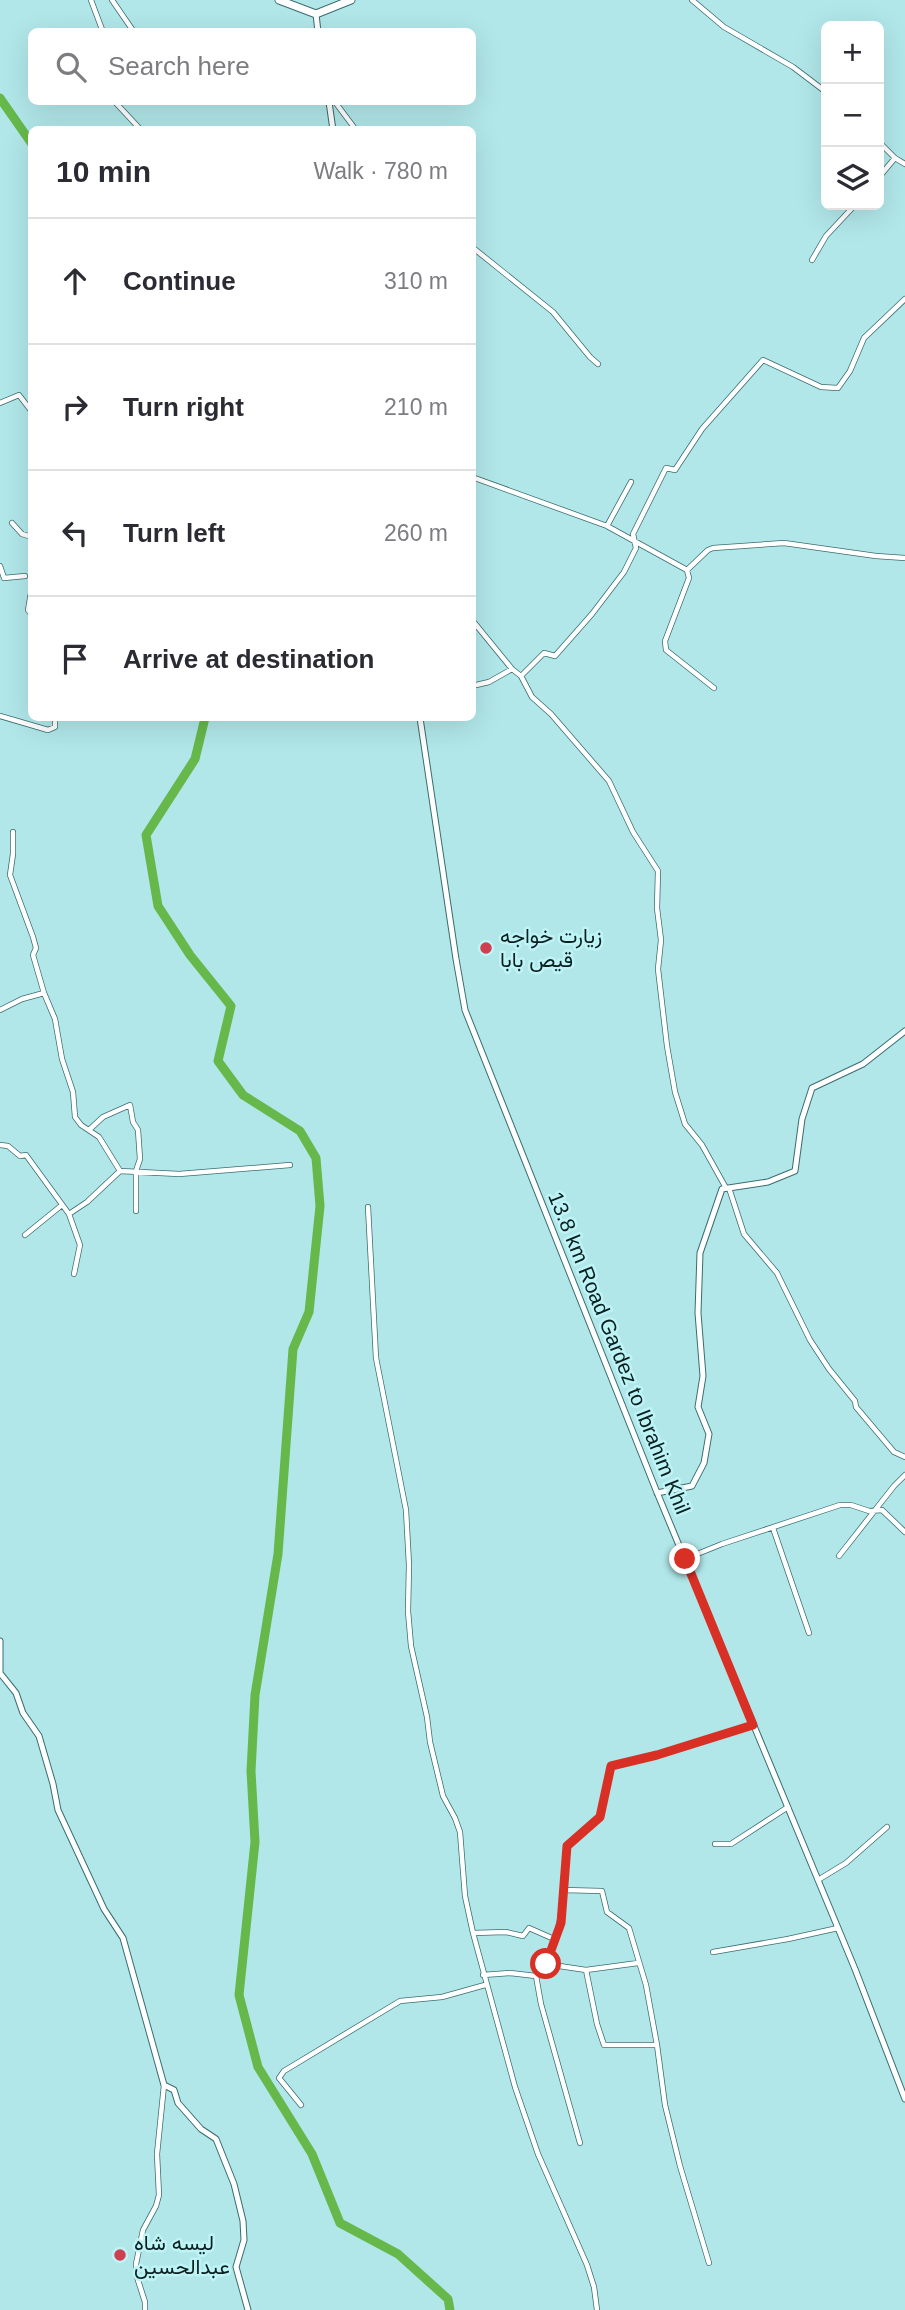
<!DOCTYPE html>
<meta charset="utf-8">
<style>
:root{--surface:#fff;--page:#f2f2f3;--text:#2b2b33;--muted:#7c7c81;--line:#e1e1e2}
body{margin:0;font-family:Helvetica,Vazirmatn,sans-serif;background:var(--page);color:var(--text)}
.controls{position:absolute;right:21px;top:21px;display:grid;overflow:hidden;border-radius:10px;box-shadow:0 7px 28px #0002}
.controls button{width:63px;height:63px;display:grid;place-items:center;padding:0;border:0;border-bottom:2px solid var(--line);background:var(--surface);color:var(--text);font:35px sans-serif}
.stop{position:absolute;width:21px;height:21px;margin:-16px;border:5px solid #d93025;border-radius:50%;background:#fff}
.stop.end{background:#d93025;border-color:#fff;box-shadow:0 2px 7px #0008}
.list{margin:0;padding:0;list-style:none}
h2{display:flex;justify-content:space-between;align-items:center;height:91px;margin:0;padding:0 28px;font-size:30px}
h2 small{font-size:23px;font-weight:400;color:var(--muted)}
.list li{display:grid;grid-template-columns:46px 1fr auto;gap:21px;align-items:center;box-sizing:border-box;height:126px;padding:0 28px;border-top:2px solid var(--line)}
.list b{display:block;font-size:26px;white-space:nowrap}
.list em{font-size:23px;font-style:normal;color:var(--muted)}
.icon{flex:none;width:38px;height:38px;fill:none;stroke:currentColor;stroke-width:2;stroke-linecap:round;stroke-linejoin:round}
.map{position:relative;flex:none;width:905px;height:2310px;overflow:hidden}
.search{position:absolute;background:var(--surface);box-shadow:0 7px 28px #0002;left:28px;top:28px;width:448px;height:77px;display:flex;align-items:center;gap:18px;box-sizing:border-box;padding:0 24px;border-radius:10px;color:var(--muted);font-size:26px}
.panel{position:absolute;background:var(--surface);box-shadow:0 7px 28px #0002;left:28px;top:126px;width:448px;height:595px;border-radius:10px}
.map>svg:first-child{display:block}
</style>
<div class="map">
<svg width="905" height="2310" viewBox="0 0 905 2310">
<rect width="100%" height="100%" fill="#b1e7e9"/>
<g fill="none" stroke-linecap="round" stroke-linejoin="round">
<path stroke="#66b84b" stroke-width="9" d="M0,98L32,144
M205,718L195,759L146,835L158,906L190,955L231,1006L218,1061L243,1095L300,1131L316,1158L320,1206L309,1312L293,1349L278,1554L255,1695L251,1771L255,1842L239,1995L258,2067L312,2154L340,2223L398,2254L448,2299L450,2310"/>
<defs>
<path id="minor" d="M91,0L103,32
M112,0L134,32
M692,0L724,27L793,67L826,92
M115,102L141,130
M335,102L356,130
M879,142L895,158L905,164
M879,177L895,158
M472,247L553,312L590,357L598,364
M812,260L826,236L855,205
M0,403L19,395L32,412
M472,477L607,526L687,570L689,578L665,641L666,650L714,688
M12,523L22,534L32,537
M607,526L631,482
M0,566L4,578L25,576
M687,570L708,550L713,548L784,543L876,556L905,558
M32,587L28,610L32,615
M472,620L512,669L521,676L532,697L551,714L609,781L633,832L658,871L657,908L661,940L658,969L667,1046L675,1092L685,1124L702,1145L726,1188
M521,676L544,653L555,656L592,614L624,572L636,548L633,534L666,468L675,470L702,429L763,360L821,387L838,388L850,371L864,338L905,299
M472,686L489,682L512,669
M0,716L48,730L55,727V718
M13,832V854L10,875L33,937L36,948L33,955L44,993L55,1019L62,1059L73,1092L75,1117L81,1125L99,1137L120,1171L179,1174L290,1165
M0,1010L22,999L44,993
M89,1130L103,1117L130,1105L133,1122L138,1130L140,1159L136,1171V1211
M0,1145L8,1146L20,1156L26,1155L69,1214L80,1245L74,1274
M729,1188L744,1234L777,1273L810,1340L829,1369L855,1401L856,1407L894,1452L905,1457
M368,1207L376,1358L406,1510L409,1565L408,1611L411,1646L427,1717L430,1742L443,1796L455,1818L460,1832L465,1896L473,1933L515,2087L538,2154L587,2265L594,2287L597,2310
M69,1214L87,1202L120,1171
M25,1235L62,1205
M773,1528L809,1633
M839,1556L894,1486L905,1475
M685,1559L722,1544L840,1505H851L869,1511L882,1510L905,1532
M715,1844H731L788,1807
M818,1880L846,1863L887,1827
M563,1890L602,1891L607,1912L629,1928L646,1985L657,2045L665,2105L680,2166L709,2263
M473,1933L506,1932L523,1936L529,1928L554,1939
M713,1952L788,1939L838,1928
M546,1964L586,1970L638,1963
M586,1970L597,2024L604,2045H657
M483,1975L510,1973L536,1976
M301,2105L279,2078L284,2071L400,2001L442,1997L485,1985
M580,2143L541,2004L536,1976C565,1941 563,1890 567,1846L600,1817L611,1766L657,1755L753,1725
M145,2310V2302L136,2274V2264L143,2230L156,2206L159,2195L157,2154L164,2085"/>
<path id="tertiary" d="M316,14L318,32
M329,102L333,130
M420,718L456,959L465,1010L656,1490L855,1969L905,2099
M657,1493L692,1486L704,1463L709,1434L698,1407L703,1376L698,1313L700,1253L722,1189L768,1182L795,1171L802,1119L812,1088L863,1064L905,1031
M0,1641V1673L16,1693L23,1713L39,1736L53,1784L58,1810L104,1909L123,1938L164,2085L174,2090L178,2103L201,2129L216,2139L234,2184L243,2221L244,2240L236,2267L248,2310"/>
<path id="trunk" d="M279,0L316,14L351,0"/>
</defs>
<use href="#minor" stroke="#3a6d6f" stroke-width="6"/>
<use href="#tertiary" stroke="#3a6d6f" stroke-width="7"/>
<use href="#trunk" stroke="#3a6d6f" stroke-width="9"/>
<use href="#minor" stroke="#fff" stroke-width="4.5"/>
<use href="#tertiary" stroke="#fff" stroke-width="5"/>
<use href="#trunk" stroke="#fff" stroke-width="7"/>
</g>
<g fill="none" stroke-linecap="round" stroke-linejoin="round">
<path stroke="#d93025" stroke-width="9" d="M546,1964L561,1923L567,1846L600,1817L611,1766L657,1755L753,1725L685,1559"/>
</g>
<g fill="#d03f4f" stroke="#bef4f6" stroke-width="2.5">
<circle cx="486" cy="948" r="7"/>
<circle cx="120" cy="2255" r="7"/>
</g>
<g text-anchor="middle" stroke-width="5" stroke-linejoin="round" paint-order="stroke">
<g font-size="21" fill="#091f20" stroke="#bef4f6" text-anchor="start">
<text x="500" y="943">زیارت خواجه<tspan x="500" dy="24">قیص بابا</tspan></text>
<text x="134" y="2250">لیسه شاه<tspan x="134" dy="24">عبدالحسین</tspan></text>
</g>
<g font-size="21" fill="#091f20" stroke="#bef4f6">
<text transform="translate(619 1353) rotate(68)" y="7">13.8 km Road Gardez to Ibrahim Khil</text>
</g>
</g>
</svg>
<div class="controls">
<button>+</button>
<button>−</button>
<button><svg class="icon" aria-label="layers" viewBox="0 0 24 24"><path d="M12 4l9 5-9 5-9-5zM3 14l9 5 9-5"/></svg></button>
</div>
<div class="stop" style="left:546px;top:1964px"></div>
<div class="stop end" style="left:685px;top:1559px"></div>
<div class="search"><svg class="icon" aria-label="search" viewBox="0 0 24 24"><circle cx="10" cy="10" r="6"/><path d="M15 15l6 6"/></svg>Search here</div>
<section class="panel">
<h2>10 min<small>Walk · 780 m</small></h2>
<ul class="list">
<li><svg class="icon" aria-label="ahead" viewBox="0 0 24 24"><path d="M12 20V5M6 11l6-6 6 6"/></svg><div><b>Continue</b></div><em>310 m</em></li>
<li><svg class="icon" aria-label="right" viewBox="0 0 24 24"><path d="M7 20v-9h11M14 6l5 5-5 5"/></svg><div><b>Turn right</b></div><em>210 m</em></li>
<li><svg class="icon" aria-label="left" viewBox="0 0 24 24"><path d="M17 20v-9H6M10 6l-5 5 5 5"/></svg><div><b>Turn left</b></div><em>260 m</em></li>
<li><svg class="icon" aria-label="arrive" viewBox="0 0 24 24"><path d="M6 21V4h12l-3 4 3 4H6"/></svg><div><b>Arrive at destination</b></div></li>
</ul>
</section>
</div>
